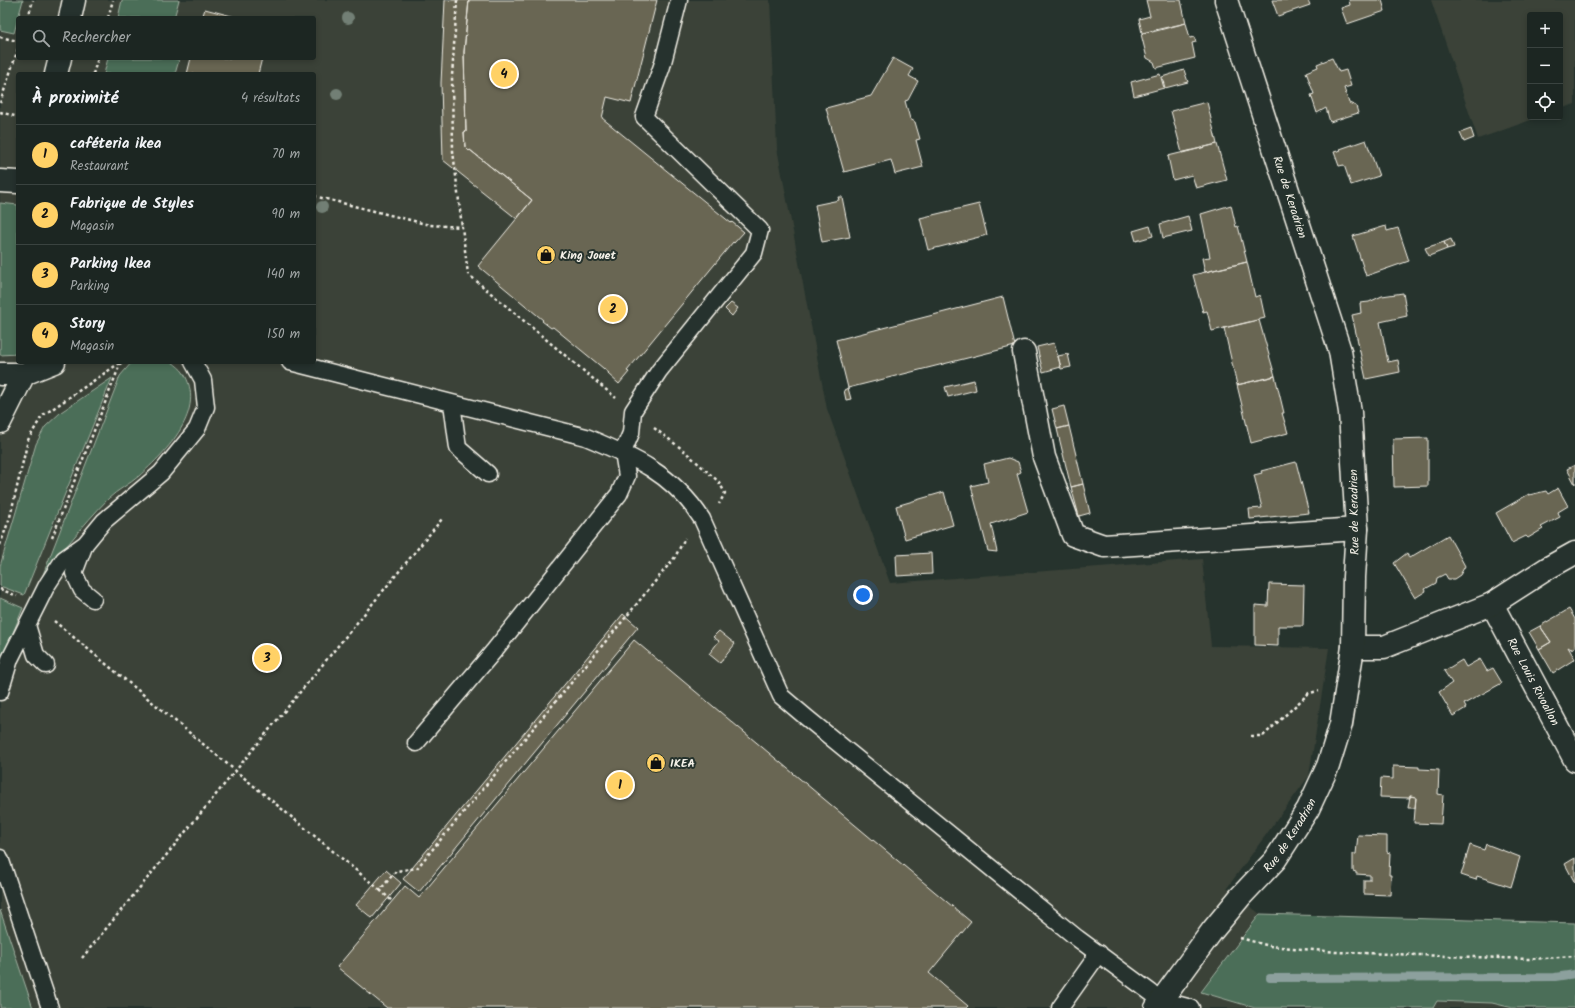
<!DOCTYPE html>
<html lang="fr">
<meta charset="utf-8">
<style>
:root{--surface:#1c2622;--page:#252e2a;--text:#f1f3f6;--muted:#a0a5a5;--line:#3a4340;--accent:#ffd166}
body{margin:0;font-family:Kalam,sans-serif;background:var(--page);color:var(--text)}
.controls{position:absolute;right:12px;top:12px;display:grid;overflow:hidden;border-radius:4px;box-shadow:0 2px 6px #0003}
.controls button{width:36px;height:36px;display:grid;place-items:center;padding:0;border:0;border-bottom:1px solid var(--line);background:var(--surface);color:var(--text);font:20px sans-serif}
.you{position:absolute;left:863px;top:595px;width:14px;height:14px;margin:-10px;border:3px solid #fff;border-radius:50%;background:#1a73e8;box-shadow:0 0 0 6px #1a73e833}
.badge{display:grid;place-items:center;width:26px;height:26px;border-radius:50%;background:var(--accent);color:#111;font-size:13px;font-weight:700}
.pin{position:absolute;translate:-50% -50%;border:2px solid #fff;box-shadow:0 1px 4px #0006}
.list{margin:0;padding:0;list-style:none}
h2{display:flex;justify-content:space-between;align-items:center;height:52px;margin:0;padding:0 16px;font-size:17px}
h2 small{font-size:13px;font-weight:400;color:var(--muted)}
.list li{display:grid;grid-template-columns:26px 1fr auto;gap:12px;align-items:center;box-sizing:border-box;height:60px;padding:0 16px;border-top:1px solid var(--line)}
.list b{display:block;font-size:15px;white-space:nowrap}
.list p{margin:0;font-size:13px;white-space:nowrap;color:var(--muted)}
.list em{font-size:13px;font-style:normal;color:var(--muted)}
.icon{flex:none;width:22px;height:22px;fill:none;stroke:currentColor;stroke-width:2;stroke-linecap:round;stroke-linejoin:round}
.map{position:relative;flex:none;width:1575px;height:1008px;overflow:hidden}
.search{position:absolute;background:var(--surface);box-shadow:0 2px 6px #0003;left:16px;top:16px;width:300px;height:44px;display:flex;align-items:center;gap:10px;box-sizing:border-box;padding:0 14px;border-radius:4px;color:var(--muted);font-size:15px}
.panel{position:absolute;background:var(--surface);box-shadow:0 2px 6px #0003;left:16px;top:72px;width:300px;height:292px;border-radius:4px}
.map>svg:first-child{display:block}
</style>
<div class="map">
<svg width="1575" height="1008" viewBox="0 0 1575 1008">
<rect width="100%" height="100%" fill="#26332d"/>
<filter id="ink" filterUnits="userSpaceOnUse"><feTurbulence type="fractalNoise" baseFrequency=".025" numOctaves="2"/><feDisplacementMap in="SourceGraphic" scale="8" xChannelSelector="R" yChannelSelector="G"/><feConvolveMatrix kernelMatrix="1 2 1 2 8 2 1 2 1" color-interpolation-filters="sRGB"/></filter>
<g filter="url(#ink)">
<path fill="#3a4238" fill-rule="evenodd" d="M0,0H770L777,148L827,409L890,583L1202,559L1211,646L1329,648L1309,776L1227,888L1260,914L1201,992L1255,1008H0ZM18,18H314V58H18ZM18,74H314V362H18Z
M1431,0H1575V104L1560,109V15H1530V117H1539L1478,139Z
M1437,1001L1492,1003L1513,1008H1433Z"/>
<path fill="#4c6e59" stroke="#a0b0a0" d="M0,0H23L14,33L0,30Z
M122,0H179L174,18H118Z
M108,58H172L179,60L175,74H104Z
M0,203L18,205V354L0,355Z
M132,362H172C176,365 181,369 183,372C208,410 166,452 139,476C130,484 117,490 108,499C82,526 59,554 39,585L120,376Z
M112,378L24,595L0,586V566L36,444L45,427L61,412Z
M0,598L23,608L0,665Z
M0,910L33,1008H0Z
M1260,914L1575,923V1008H1513L1492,1003L1437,1001L1433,1008H1255L1201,992Z"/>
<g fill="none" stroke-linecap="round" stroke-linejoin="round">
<path stroke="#8ca09d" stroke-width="8" d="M1270,978L1555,977L1575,974"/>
</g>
<path fill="#696652" stroke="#f4f1e8" d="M445,0H469L464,52L466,132H464L465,147L469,151L470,150L532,200L517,219L443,160L441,83Z
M469,0H657L631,103L607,97L602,118L731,223L732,222L744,232L734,243L733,242L627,371L629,372L619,384L608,374L609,373L553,327L551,328L542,321L543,320L478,266L532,200L470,150L469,151L465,147L464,132H466L464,52Z
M1146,0H1181L1186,23L1142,33L1139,19L1150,16Z
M1272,0H1308L1310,5L1278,16Z
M1349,0H1382L1385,11L1347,24L1341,8L1350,5Z
M205,9L239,18H202Z
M1186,23L1190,38L1194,37L1196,42L1192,43L1195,58L1156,68L1154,62L1147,58L1141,34L1151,31L1152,32Z
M191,58H262L258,74H187Z
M893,58L913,69L909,76L918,81L908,100L905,101L910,119L915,122L920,139L916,140L923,167L895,174L891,160L844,172L826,108L871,96Z
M1332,58L1339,72L1346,70L1351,86L1344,88L1349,103L1356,106L1358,113L1330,122L1326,108L1317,113L1311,95L1314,94L1306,72L1318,67L1317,64Z
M1184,70L1188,82L1165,88L1162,77Z
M1160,74L1164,88L1134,96L1131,82Z
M1207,102L1217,144L1182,153L1171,111Z
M1471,129L1474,138L1464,142L1460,133Z
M1366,140L1379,176L1351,185L1344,165L1339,166L1334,152L1341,150L1340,149Z
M1217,144L1227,180L1196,188L1192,175L1173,180L1168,156Z
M838,197H842L850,237L822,242L815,205L839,200Z
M979,204L987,235L928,250L920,218Z
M1231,205L1236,227L1238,226L1247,262L1205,272L1202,258L1210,257L1201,214Z
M1188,216L1192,231L1163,238L1160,224Z
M1150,226L1153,236L1136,241L1133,231Z
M1386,226L1387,231L1398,228L1409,261L1366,276L1353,236Z
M1451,239L1454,247L1447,249L1444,242Z
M1444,242L1447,249L1429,256L1425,248Z
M1247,262L1255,297L1260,295L1265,318L1212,331L1207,311L1203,312L1193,275Z
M1403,293L1407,316L1380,322L1388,362L1398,360L1400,372L1366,379L1352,315L1361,313L1360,303L1369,302L1382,296Z
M1003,297L1015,346L848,388L836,340Z
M731,303L738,308L732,316L725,309Z
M1259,320L1275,376L1237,385L1224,328Z
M1054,343L1061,367L1043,372L1037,347Z
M1068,354L1071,367L1061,369L1058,356Z
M1275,376L1284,413H1282L1288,433L1251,443L1237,385Z
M974,380L976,390L948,397L945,387Z
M848,388L851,399L846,400L844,390Z
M1064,406L1069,426L1057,429L1052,409Z
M1069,426L1083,484L1071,487L1057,429Z
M1428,438V486L1394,487L1393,439Z
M1008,458L1018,462L1021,472L1017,474L1028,512L991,524L997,552L988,551L971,486L988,482L984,464Z
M1296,462L1309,513L1250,519L1249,509L1262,508L1254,475L1262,473L1261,471Z
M1575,465V484L1567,469Z
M1083,484L1090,513L1079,516L1071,487Z
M1558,488L1568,506L1558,512L1560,517L1541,527L1543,529L1528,538L1526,536L1512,543L1496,513L1529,494V495L1546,491L1548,494Z
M944,492L953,525L905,539L896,506Z
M1448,535L1465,566L1460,575L1454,579H1448L1445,574L1437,578L1436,583L1425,589L1426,591L1415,598L1394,563L1407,553L1409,558Z
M931,553L932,574L897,576L896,555Z
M1269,584L1304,585L1303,626H1278V646L1255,645V605L1268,606Z
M1569,609L1575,619V647L1571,649L1568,647L1575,659L1553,673L1539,649L1551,642L1540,626Z
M623,614L638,627L419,892L403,879Z
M1540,626L1551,642L1539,649L1529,632Z
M719,631L735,644L720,663L709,654L719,641L713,637Z
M634,640L971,922L929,973L968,1006L966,1008H387L337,967L405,886L419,898Z
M1480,659L1487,671L1493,668L1502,683L1464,704L1466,708L1453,716L1439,692L1452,683L1444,671L1462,660L1466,667Z
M1393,766L1419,767V769L1439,770L1438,794L1443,795L1441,824L1414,823L1416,797L1410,796V798L1380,797L1381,778L1393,779Z
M1410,796L1416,797L1415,808H1408Z
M1358,835L1387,836V852L1390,853L1389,875H1391L1390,895L1364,894V880H1370V875L1356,874V872L1353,871V854H1356Z
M1486,844L1520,857L1511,887L1477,876L1476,880L1461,875L1470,845L1484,850Z
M1575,858V883L1565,864Z
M386,870L401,883L372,918L356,905Z"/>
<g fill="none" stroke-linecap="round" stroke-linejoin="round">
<defs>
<path id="lane" d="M290,362L586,437C634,457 673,474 702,519L781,696L807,718L1077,938L1161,1000L1191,1008
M452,403L458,448L488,474
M85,544L74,573L82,590L93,599
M27,625L36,655L46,665
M0,692L10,659L47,585L64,559L85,544L104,521L161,473L197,429L206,407L203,380L193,362
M416,743L493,652L619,494L627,476L623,452L631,433L633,411L659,371L754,253L760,230L644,117L662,66L679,0
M0,858L50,1008
M1060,1008L1099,953"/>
<g id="street">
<path d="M1024,352L1044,457L1073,535L1104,546L1357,529"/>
<path id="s1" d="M1492,604L1575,760"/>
<path d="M1353,647H1384L1492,604L1548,568L1575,553"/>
<path id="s2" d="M1156,1008L1212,931L1240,897L1275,860L1308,809L1328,766L1341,724L1353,647L1354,577L1357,529L1350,412L1340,351L1226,0"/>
</g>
<path id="secondary" d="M70,18L74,0
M56,74L60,58
M0,181L18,182
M0,374H24L54,362
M0,422L24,374"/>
</defs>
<use href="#lane" stroke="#f4f1e8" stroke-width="19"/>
<use href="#street" stroke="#f4f1e8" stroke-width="25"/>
<use href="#secondary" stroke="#f4f1e8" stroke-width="25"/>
<path stroke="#f4f1e8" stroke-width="2.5" stroke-dasharray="3 3" stroke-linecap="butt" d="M457,0L452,76L453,151L462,227
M28,18L33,0
M108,18L113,0
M0,37L18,41
M93,74L98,58
M0,103L18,49
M0,112L18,117
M314,196L430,225L462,227L468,274L616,398
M654,428L682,449L719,482L725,493L719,504
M52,538L121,362
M0,545L10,517L28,440L42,416L121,362
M0,589L17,596
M54,621L380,890L396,871L417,868L631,611L675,557L685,538
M1251,736H1263L1309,693L1319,691
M380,890L392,901
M1240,938L1270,946L1336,952L1529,959L1575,956
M82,958L442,519"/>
<use href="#lane" stroke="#26332d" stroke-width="16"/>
<use href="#street" stroke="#26332d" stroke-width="22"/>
<use href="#secondary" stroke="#26332d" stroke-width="22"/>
</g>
<g fill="#727f74">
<circle cx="348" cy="18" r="6"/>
<circle cx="337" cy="94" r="6"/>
<circle cx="322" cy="207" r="6"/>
</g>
</g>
<defs>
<symbol id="shop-disc" viewBox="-11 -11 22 22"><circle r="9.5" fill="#ffd166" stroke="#26332d"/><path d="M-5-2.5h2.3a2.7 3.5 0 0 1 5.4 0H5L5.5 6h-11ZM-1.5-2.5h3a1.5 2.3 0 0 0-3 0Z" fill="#111"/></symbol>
</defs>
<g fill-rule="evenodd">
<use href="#shop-disc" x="535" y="244" width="22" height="22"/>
<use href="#shop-disc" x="645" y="752" width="22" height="22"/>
</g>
<g text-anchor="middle" stroke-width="4" stroke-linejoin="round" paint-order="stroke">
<g font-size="12" fill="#f4f1e8" stroke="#26332d">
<text transform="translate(1290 197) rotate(72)" y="4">Rue de Keradrien</text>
<text transform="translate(1354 512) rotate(-91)" y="4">Rue de Keradrien</text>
<text dy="4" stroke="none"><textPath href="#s1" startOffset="88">Rue Louis Rivoallon</textPath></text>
<text dy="4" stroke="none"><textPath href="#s2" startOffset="219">Rue de Keradrien</textPath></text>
</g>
<g font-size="12" font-weight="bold" fill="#f4f1e8" stroke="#26332d" text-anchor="start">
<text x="560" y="259">King Jouet</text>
<text x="670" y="767">IKEA</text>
</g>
</g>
</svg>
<div class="controls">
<button>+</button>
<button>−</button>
<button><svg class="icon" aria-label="locate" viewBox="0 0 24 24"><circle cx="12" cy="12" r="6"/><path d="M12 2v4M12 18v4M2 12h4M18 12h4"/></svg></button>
</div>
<div class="you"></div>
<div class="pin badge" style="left:620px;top:785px">1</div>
<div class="pin badge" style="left:613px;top:309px">2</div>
<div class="pin badge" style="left:267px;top:658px">3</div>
<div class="pin badge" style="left:504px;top:74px">4</div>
<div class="search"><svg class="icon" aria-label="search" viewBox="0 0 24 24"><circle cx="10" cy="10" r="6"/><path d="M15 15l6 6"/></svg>Rechercher</div>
<section class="panel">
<h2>À proximité<small>4 résultats</small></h2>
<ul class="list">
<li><span class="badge">1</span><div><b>caféteria ikea</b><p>Restaurant</p></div><em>70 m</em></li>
<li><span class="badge">2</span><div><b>Fabrique de Styles</b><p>Magasin</p></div><em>90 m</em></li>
<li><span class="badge">3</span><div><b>Parking Ikea</b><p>Parking</p></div><em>140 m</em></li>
<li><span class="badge">4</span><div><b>Story</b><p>Magasin</p></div><em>150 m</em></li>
</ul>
</section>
</div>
